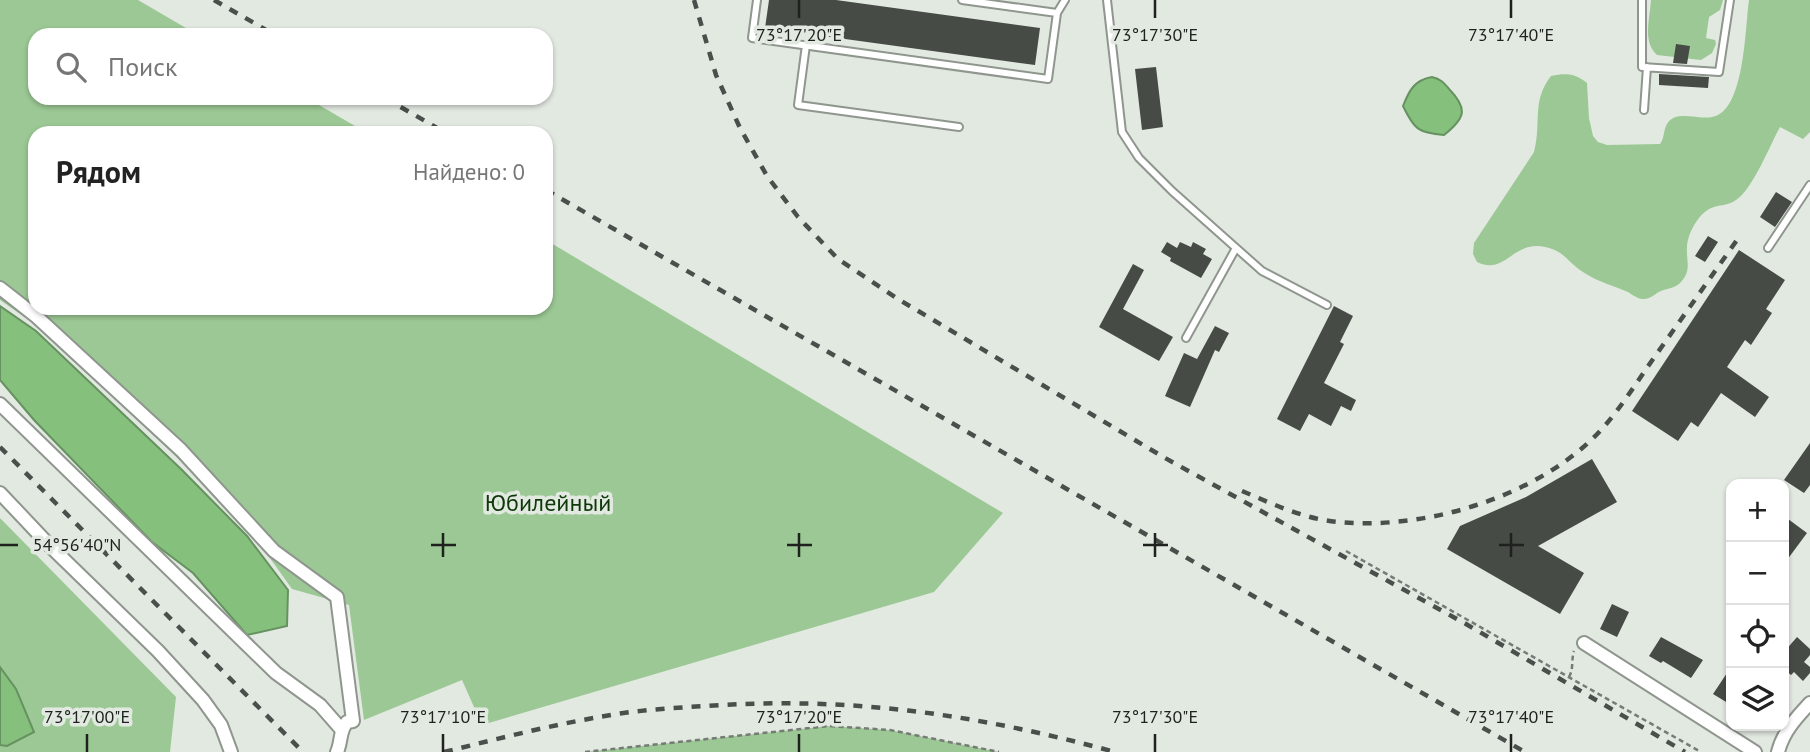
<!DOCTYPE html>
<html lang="ru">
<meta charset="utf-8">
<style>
:root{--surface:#fff;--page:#f2f2f2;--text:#222;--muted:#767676;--line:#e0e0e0}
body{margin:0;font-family:"PT Sans",sans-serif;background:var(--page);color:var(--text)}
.controls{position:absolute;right:21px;bottom:21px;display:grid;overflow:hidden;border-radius:14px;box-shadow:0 2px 5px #0004}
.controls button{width:63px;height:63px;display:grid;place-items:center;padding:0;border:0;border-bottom:2px solid var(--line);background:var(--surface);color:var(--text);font:35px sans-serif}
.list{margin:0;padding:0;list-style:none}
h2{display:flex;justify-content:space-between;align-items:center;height:91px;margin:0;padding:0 28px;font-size:30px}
h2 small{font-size:23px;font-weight:400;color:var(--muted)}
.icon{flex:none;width:38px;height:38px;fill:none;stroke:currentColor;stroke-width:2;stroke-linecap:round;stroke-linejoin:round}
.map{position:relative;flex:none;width:1810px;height:752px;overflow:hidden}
.search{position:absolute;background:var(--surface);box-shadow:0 2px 5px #0004;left:28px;top:28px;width:525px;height:77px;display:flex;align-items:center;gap:18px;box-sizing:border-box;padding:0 24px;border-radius:21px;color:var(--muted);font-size:26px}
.panel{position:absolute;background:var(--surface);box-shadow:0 2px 5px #0004;left:28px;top:126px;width:525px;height:189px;border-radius:21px}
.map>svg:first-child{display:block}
</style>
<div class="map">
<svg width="1810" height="752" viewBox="0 0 1810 752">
<rect width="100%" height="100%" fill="#e2e9e1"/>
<path fill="#9bc894" d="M0,0H138L198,35H35V98H307L367,133H35V308H546V240L1003,513L934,592L482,725L462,680L364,720L349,605L292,589L252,533L186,466L39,327L0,300Z
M1651,0H1723L1720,10L1709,17L1706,38L1715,40L1716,44L1712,53L1701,60L1657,55C1642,42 1650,18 1651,0Z
M1749,0H1810V132L1803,139L1780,127C1770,145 1753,189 1736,200C1723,209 1713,201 1699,218C1693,225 1687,238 1687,247C1686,261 1692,270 1681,282C1676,288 1668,288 1661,291C1655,293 1651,300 1642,299C1635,298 1630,292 1623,290C1608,284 1594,280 1580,270C1566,260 1564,251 1545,247C1512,240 1506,276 1477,262L1473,254L1474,243L1534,152C1542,122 1531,102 1551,76C1566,73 1575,73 1587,83L1589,118L1593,136L1598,142L1607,145L1660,144C1665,137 1663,131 1667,124C1675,109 1699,120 1712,117C1745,112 1745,27 1749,0Z
M0,518L176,697L170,752H0Z
M829,726L890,730L999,752H585Z"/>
<path fill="#85c17c" stroke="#669160" stroke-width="2" d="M1432,77C1441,79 1444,83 1450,90C1469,110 1464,119 1444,135C1418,133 1414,129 1403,106C1409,91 1414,80 1432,77Z
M0,306L36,331L182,470L247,536L288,590L287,626L247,635L193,573L152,542L34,420L0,380Z
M0,667L16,689L34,732L7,746L0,745Z"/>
<path fill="#464c45" d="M769,0H836L1040,28L1035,65L765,28Z
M1676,44L1690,46L1687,64L1673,63Z
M1156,67L1163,127L1142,130L1135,69Z
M1659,74L1709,77L1708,88L1659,85Z
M1776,192L1792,202L1775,227L1760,217Z
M1708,236L1718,242L1705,262L1695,256Z
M1167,242L1177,248L1180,242L1191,247L1193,242L1206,249L1203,254L1212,259L1201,278L1170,261L1171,258L1161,252Z
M1739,250L1785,280L1766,309L1772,313L1751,345L1745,340L1727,367L1769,397L1755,417L1721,393L1698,427L1691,422L1678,441L1632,411Z
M1133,264L1144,270L1123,309L1173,337L1159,361L1099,327Z
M1334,306L1353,316L1340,342L1344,344L1324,383L1356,400L1351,411L1341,406L1331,426L1309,414L1300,431L1277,419Z
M1215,326L1229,333L1219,352L1215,350L1190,407L1165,396L1184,353L1197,359Z
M1810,443V485L1804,493L1784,480Z
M1592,459L1617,502L1538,546L1584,573L1560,614L1447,549L1460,526L1526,497Z
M1784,516L1807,533L1784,564Z
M1612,604L1629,612L1617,637L1600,629Z
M1661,637L1703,660L1691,678L1663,661L1661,663L1649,656Z
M1797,637L1810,649V655L1804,662L1810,667V673L1803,681L1794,672L1791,675L1784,669V652Z
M1731,667V705L1713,694Z"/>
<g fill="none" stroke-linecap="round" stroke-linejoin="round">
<defs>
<path id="lane" d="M757,0L752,38L1048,79L1057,13L1065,0
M962,0L1057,13
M1107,0L1122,132L1139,158L1172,191L1262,271L1327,305
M1642,0V67L1719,72L1730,0
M806,45L798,105L959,127
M1644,110L1647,67
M1768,248L1810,185
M1186,338L1236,248"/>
<path id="street" d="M0,288L37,317L181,450L274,551L337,597L353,721L347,722C339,731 342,741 337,752
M0,404L276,673L320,705L341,729
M0,493L51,547L158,651L203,700L221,725L231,752
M1584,643L1755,752
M1778,752C1783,732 1796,718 1810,703"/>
</defs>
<use href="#lane" stroke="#8f968e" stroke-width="10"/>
<use href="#street" stroke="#8f968e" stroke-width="16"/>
<path stroke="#767b76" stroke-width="2.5" stroke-dasharray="5 3.5" stroke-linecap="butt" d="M1346,551L1701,752
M1569,677C1574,668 1571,660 1574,651
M585,752L829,726L890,730L999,752"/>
<use href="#lane" stroke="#fff" stroke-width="6"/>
<use href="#street" stroke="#fff" stroke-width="12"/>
<path stroke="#4b4f4b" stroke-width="4.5" stroke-dasharray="9 9" stroke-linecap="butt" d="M214,0L275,35
M694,0L716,75L740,128L767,176L798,217L838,259L898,299L1165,458L1466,624L1685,752
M385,98L446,133
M546,190L1525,752
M0,447L303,752
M1242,491C1273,504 1304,519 1338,522C1422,530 1526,500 1589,442C1614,419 1632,389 1651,362C1680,321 1708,281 1737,240
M444,752C497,739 551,725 605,716C638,710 672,708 705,706C849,696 976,714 1115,752"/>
</g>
<path fill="none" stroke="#1e211e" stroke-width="2.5" d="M799,0V18M1155,0V18M1511,0V18M443,533V557M799,533V557M1155,533V557M1511,533V557M0,545H18M431,545H456M787,545H812M1143,545H1168M1499,545H1524M87,734V752M443,734V752M799,734V752M1155,734V752M1511,734V752"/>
<g text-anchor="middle" stroke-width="7" stroke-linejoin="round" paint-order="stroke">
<g font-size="24" fill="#0e3808" stroke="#e2e9e1">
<text x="548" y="511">Юбилейный</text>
</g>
</g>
<g font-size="18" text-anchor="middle" fill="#1e211e" stroke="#e2e9e1" stroke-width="7" stroke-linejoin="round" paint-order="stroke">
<text x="799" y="41">73°17'20"E</text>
<text x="1155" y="41">73°17'30"E</text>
<text x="1511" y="41">73°17'40"E</text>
<text x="77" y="551">54°56'40"N</text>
<text x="87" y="723">73°17'00"E</text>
<text x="443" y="723">73°17'10"E</text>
<text x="799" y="723">73°17'20"E</text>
<text x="1155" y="723">73°17'30"E</text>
<text x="1511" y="723">73°17'40"E</text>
</g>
</svg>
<div class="controls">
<button>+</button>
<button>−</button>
<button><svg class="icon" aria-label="locate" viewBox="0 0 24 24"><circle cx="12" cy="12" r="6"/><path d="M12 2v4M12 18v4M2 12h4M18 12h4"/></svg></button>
<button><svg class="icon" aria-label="layers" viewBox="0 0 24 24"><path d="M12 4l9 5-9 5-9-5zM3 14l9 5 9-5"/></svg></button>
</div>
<div class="search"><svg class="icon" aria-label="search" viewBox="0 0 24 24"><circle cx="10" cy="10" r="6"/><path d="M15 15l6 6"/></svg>Поиск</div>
<section class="panel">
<h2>Рядом<small>Найдено: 0</small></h2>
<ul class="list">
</ul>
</section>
</div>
